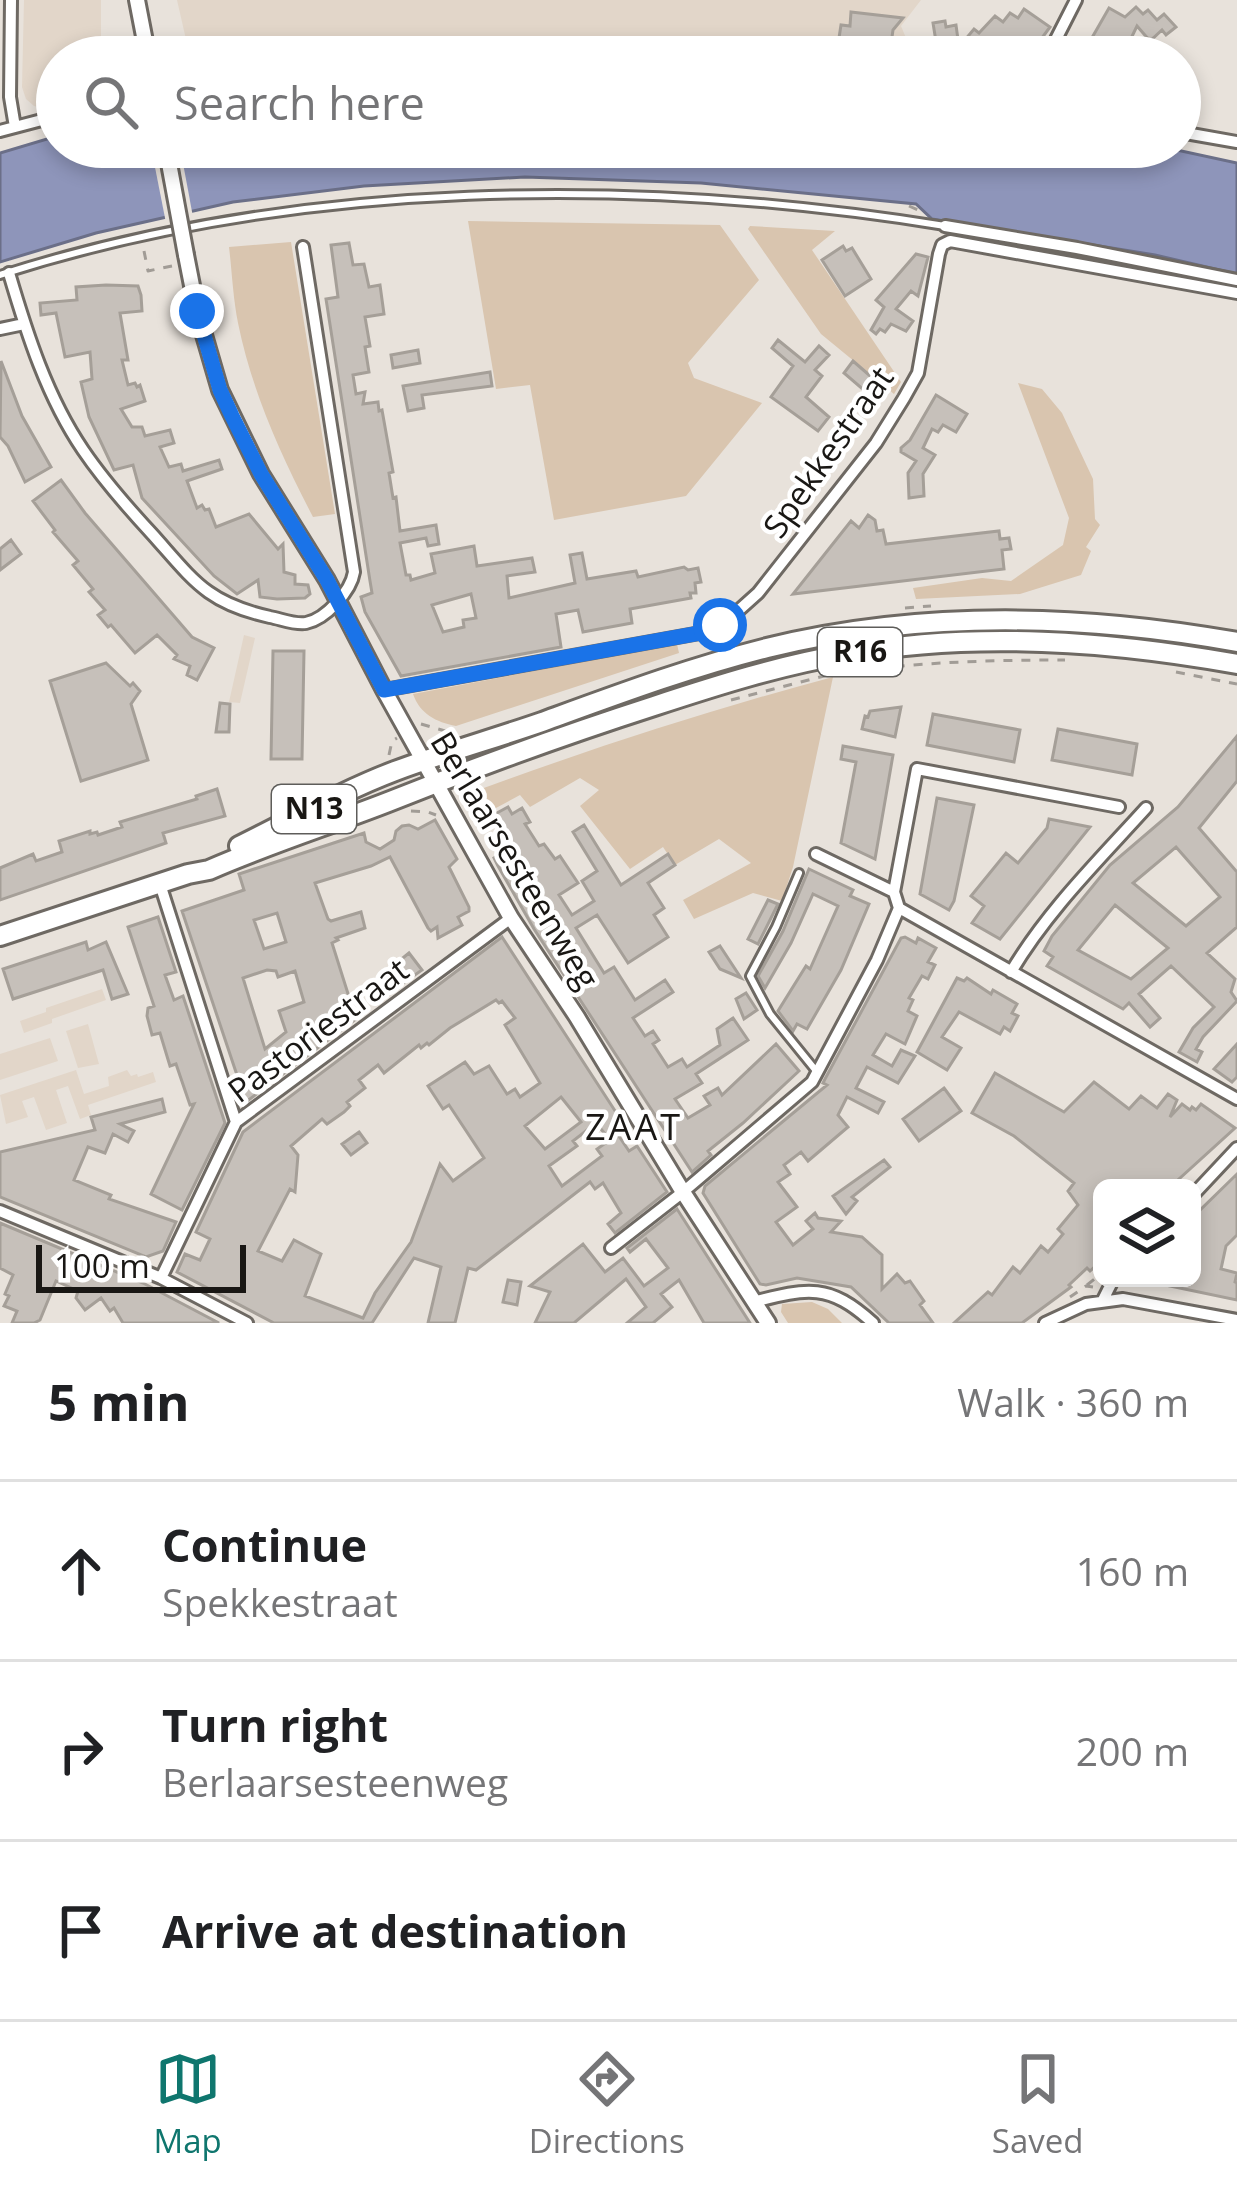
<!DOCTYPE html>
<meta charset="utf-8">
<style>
:root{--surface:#fff;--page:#f6f6f6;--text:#202124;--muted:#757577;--line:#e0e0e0;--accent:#0f766e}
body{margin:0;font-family:"Open Sans",sans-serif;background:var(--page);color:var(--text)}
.controls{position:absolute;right:36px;bottom:36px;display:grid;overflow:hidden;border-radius:18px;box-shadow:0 6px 18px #0003}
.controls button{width:108px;height:108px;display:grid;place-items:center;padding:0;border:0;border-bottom:3px solid var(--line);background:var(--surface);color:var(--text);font:60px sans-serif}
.scale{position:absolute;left:36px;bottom:30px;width:210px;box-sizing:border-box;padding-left:12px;border:6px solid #191714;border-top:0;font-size:33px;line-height:42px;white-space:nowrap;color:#191714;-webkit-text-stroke:9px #fff;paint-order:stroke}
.stop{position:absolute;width:36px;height:36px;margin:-27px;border:9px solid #1a73e8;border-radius:50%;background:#fff}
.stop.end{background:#1a73e8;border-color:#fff;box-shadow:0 3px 12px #0008}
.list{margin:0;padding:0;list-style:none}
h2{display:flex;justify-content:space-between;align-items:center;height:156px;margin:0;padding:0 48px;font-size:51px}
h2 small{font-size:39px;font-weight:400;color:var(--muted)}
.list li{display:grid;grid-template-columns:78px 1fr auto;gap:36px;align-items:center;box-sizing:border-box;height:180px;padding:0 48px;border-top:3px solid var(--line)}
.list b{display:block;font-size:45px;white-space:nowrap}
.list p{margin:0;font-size:39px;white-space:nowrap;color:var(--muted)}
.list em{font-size:39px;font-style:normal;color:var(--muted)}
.icon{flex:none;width:66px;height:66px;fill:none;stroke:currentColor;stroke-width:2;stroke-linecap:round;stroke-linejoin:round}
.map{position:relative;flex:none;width:1237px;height:1323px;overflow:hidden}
.search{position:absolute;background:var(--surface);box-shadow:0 6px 18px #0003;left:36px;right:36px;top:36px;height:132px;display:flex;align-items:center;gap:30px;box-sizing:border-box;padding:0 42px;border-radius:66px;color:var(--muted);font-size:45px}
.sheet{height:696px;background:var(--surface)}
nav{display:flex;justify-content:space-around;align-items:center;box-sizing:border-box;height:168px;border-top:3px solid var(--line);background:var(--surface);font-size:33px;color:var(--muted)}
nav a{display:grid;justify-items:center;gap:6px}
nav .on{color:var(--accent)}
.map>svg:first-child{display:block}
</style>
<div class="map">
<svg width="1237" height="1323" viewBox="0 0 1237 1323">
<rect width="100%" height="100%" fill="#e8e2db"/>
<path fill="#e2d6c9" d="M24,0H101V57H57V103L43,108L34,106L26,99L22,87Z
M177,0H921L901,26L914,57H841L767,45L602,40L353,57H190Z
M244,635L255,638L240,703L229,702Z
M102,989L106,1000L52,1019V1023L24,1033L20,1021L46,1012V1008Z
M88,1024L99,1064L78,1068L66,1031Z
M50,1038L58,1061L0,1080V1054Z
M76,1070L84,1094L109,1086L108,1077L127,1070L131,1076L137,1074L138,1077L153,1072L156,1082L88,1105L91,1115L80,1119L68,1086L56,1090L67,1123L46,1130L34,1097L22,1101L28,1117L6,1124L0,1095Z"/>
<path fill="#d9c5af" d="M468,221L720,225L759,280L688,363L694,378L762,403L686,496L554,520L530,385L496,389Z
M750,226L835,231L812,250L901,382L894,394L821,334L748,229Z
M954,232L1034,244L1237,283V289L1034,250L946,237Z
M291,242L335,514L313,517C281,455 252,392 238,323C233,298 232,272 229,247Z
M1018,383L1042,389L1062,413L1093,479L1095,519L1100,525L1086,547L1091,551L1081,575L1020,594L916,599L913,588L982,578L1011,581L1063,545L1069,518Z
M1034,624L1237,646V660L1125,641L848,650L476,762L474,757L519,743L537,728L686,677L846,637Z
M677,644L679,653L456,726C436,722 420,714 413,694Z
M833,677L793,867L782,901L753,893L694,919L683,900L751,863L719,839L675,865L663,847L630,869L580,806L599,790L580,778L530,807L520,795L481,816L470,793C590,749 709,710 833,677Z
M812,1302L828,1309L842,1323H788L781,1312L782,1304Z"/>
<path fill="#8e95ba" stroke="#6b6f88" stroke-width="3" d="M57,136V147H1163L1237,163V274L1155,255L932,219L916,204L701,183L525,177L364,186L233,202L96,233L0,262V153Z"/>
<path fill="#e8e2db" d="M151,147H180L193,217L166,223Z"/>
<path fill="#c6c0ba" stroke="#a59f98" stroke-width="3" fill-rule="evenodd" d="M1136,7L1143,14L1148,10L1157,20L1164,14L1176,27L1166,35L1162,30L1150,41L1137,26L1124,53L1093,36L1109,8L1125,17Z
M1024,9L1050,27L1028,57H977L969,50L938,54L933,23L945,21L946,27L956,25L959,47L974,29L979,33L995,16L1003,22L1010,13L1018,18Z
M851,12L903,18L893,30L891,44L839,38L841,25L850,26Z
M349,243L353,265L364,264L369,287L380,285L384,314L365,317L370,346L365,347L369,372L353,375L356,394L365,392L363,404L378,402L379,411L382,410L393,472L389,473L393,498L396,497L400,531L436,525L439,544L428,546L426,538L400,543L406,575H410L411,580L435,573L431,554L474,546L477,566L532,558L535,572L507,576L509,598L575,583L570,555L582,553L587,579L636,571L638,577L684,567L688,570L698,568L701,582L695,583L696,593H690L691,598L630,609L632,623L583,632L578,610L556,614L561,647L401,676L365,612L361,597L372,593L370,581L326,299L338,297L331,245ZM471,594L476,618L463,620L464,627L443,632L432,605Z
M843,246L846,251L852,248L871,279L845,296L822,260Z
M916,254L928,257L918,296L911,291L896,309L913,321L906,331L891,324L885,332L880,329L876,334L871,330L884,307L876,300Z
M106,285L138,286L141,295L142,311L120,313L128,360H122L128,385L135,383L137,387L140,385L145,401L121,409L132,427H142L145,436L170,430L174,443L160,447L169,467L181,464L183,471L219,460L222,469L187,481L197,508L202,505L205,510L209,509L216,527L249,514L278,549L283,544L284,572L295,575V584L308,585L310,594L305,598L277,599L260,597L258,580L237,594L214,576L142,498L133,465L114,470L89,417L81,382L92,379L90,352L65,357L56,313L41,315L40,303L77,300L76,287Z
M778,340L805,362L819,346L829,355L815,370L822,376L806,397L829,417L818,431L771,397L793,366L772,348Z
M418,350L420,363L393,368L391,355Z
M1,361L22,416L51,467L25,482L8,446L0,437Z
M853,361L876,381L866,392L844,373Z
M490,372L492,386L422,395L424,408L408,411L403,386Z
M936,395L967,414L956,432L943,425L938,432L932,429L923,448L935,455L923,474L924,496L909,498L908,473L916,461L901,452V448L910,440Z
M61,480L85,513L192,637L214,648L197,680L187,675L190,666L174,659L177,655L157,635L135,653L111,625L108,627L98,615L105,610L89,592L93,589L73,565L78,561L53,532L55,530L33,501Z
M868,515L875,520L877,531L883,530L886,544L999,531L1000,539L1009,538L1011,549L1002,550L1004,569L793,594L851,521L859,528Z
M11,540L21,554L0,570V549Z
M273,651H304L302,759H271Z
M106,663L130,686L133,683L140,691L131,704L148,760L81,781L50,681Z
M220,703L230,704L229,732H216Z
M901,707L895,737L862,729L865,716L868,717L870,711Z
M933,714L1020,730L1014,762L927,745Z
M1058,729L1137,744L1132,775L1052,760Z
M1237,736V781L1199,828L1237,872V927L1207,953L1235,979L1231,992L1237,1001L1203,1037L1196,1049L1202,1052L1197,1062L1179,1052L1193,1028L1214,1007L1171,966L1139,994L1160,1018L1150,1027L1129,1003L1123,1009L1047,966L1053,957L1044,951L1052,936L1110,865L1178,807ZM1176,847L1220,897L1186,926L1133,883ZM1115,905L1168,948L1131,979L1078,950Z
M843,746L893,755L875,859L841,843L856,762L841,759Z
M217,789L225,816L163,833L166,843L0,900V868L33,854L36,861L62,852L59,841L90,831V834L97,832L98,835L122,827L120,822L197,799L196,796Z
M937,798L974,805L954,901L949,910L920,894Z
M508,807L512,814L522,808L530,822L525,824L539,846L544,844L555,859L560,856L578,883L559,895L572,915L594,901L582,881L597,871L573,832L584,825L621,885L668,854L675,865L648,883L664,908L654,915L668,937L628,963L597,915L576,928L604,973L614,967L635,1000L665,980L673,992L633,1018L645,1036L653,1031L659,1040L653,1044L668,1067L682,1059L687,1067L720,1045L717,1029L733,1018L748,1040L696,1074L702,1083L675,1099L688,1118L710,1105L704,1096L718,1088L722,1095L776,1044L799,1071L743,1123L708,1151L711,1155L692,1172L534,929L498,866L494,858L513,848L495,814Z
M1049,819L1090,827L1000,939L972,923L984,906L971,896L1006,853L1018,863L1047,828Z
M435,820L457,859L449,867L469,907V911L458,917L462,925L438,938L437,927L431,931L428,928L390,857L371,866L315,883L328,919L331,921L361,912L365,928L336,938L338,940L332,943L356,1019L246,1102L182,911L244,890L239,874L364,833L366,842L380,849L394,840L396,831L402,826L409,825L418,829ZM277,913L286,942L264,949L254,920ZM267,970L276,971L278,977L295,971L304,1002L279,1011L286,1032L265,1049L243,978Z
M809,869L853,890L850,896L869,904L841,970L807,1029L797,1024L793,1031L778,1011L806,966L810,969L838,906L813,894L791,943L765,988L758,976L783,931Z
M768,900L778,904L758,944L748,939Z
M158,917L176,972L165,975L174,1000L183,996L225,1123L182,1210L151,1194L194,1104L190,1105L176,1064L170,1066L160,1033L152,1035L147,1016L148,1008L154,1006L128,927Z
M502,937L621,1120L612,1126L629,1151L637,1146L667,1192L615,1233L608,1224L621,1213L603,1183L595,1189L590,1182L476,1270L468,1268L455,1323H428L441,1267L414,1258L372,1323H274L177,1272L185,1254L200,1260L210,1239L196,1232L243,1132ZM496,1000L499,1003L502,1001L515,1018L505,1025L540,1083L520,1097L515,1089L507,1094L489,1066L474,1074L465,1062L428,1086L443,1109L449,1105L484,1158L453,1181L440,1164L411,1242L375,1293L363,1318L305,1296L321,1254L294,1240L282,1261L258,1251L290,1189L295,1192L298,1155L291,1146L322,1119L327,1124L344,1112L350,1106L347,1102L365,1088L359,1080L378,1065L384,1073L419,1045L421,1048L427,1043L429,1045L450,1028ZM561,1097L581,1122L545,1149L525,1126ZM596,1123L610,1140L597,1149L602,1156L562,1186L549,1166L577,1146L573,1141Z
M905,937L916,943L918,938L936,948L928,962L935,965L928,979L922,976L909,998L913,1000L908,1011L917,1016L905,1044L886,1034L873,1055L892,1066L901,1050L915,1056L898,1083L867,1067L856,1088L884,1102L878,1113L847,1097L838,1115L848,1127L808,1161L801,1152L784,1165L790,1174L778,1182L797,1207L776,1222L793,1245L813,1229L806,1221L815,1213L818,1218L841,1221L831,1232L862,1237L882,1255V1289L897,1274L905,1283L910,1281L924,1301L920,1305L933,1323H889L851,1287L797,1278L766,1285L760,1284L703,1193L705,1186L827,1085L823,1083L825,1079L901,938Z
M86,942L88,950L106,942L128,994L112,999L103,970L13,999L3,969Z
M720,946L741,978L720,969L709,952Z
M409,953L422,970L402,984L393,966Z
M957,978L964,981L967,978L991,994L993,990L1017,1004L1012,1013L1018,1016L1010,1031L1004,1027L1000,1034L959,1012L942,1037L961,1048L947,1070L917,1052Z
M746,993L757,1010L744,1019L736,999Z
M1237,1044V1077L1232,1082L1214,1069Z
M995,1073L1064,1112L1094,1082L1129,1109L1141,1096L1157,1108L1168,1094L1177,1100L1170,1117L1182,1104L1190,1110L1192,1107L1196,1110L1201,1104L1235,1128L1169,1188H1102V1260L1090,1271L1087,1268L1069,1285L1071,1287L1022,1323H954L988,1292L992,1295L1013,1267L1020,1273L1041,1246L1048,1252L1063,1234L1058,1229L1078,1205L1068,1191L1074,1183L1014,1136L972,1113Z
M944,1088L961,1111L919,1141L903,1119Z
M162,1099L165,1112L120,1124L134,1131L128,1142L113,1134L105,1153L88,1147L74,1180L111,1195L109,1199L176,1222L163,1251L146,1257L0,1197V1152L95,1130L91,1117Z
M359,1132L367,1143L351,1155L342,1144Z
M884,1160L890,1167L852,1197L857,1201L846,1214L833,1196Z
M1237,1174V1235L1226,1246L1221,1269L1237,1273L1235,1282L1237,1283V1300L1156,1283L1157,1278H1192V1218Z
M677,1209L750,1323H704L679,1280L661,1294L672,1307L653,1323H627L646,1307L626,1279L574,1323H535L550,1292L530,1286L583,1244L605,1272L623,1258L644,1286L668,1268L646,1239L630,1252L627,1248Z
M0,1223L143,1283L219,1323H123L114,1308L110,1311L101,1298L85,1310L76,1298L78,1291L56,1281L40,1320L34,1323H12L17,1311L4,1306L9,1296L5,1294L13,1275L0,1268Z
M508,1280L521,1282L517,1305L503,1302Z"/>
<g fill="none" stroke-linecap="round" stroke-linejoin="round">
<defs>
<path id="service" d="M0,275C299,179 636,176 945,226
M799,873L776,927L750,976L770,1014L817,1072"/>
<path id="minor" d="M11,0L10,97L15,127
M569,57H633
M1047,57L1076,0
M0,131L57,116
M1180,132L1237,142
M945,226L1077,248L1237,280
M9,273C27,334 47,397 83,450C104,481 128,508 153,535C194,581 207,603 270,617C281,619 295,625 306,623C326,619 351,591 354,572L303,247
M0,329L24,324
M384,690L700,633L729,619L758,593L876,443L904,398L918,373L939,254L942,245L950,241L1237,293
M816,854L894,892
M160,884L236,1122
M899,908L1237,1099
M1011,972C1047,911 1099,860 1146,808
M1192,1196L1237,1148
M0,1211L161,1278L247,1323
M611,1248L683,1192L812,1082L877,960L899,908L894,892L917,769L1119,807
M161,1278L236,1122L511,918
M1103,1300L1114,1278
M753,1302C808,1288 829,1283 873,1323
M1045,1323L1086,1304L1123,1299L1237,1320"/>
<path id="tertiary" d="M137,0L148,57
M186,255L197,311L220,390L261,474L327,580L384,690L511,918L577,1017L683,1192L768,1323"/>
<path id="primary" d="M239,846C290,821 342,791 395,771C443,753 493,739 542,722C616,695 691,667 767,648C922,610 1081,614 1237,642
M0,936L188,874L209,870C268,844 329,825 388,802C476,767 564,735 654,706C718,685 781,665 847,654C976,631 1109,641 1237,664"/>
</defs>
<use href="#service" stroke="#6e6963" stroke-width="12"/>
<use href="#minor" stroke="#6e6963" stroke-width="16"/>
<use href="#tertiary" stroke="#6e6963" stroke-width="20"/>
<use href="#primary" stroke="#6e6963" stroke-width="24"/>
<path stroke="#a19c96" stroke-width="3" stroke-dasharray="9 9" stroke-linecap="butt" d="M909,206L920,211
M144,251L148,271L172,266
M905,608L931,606
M1176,672L1237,684
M842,673C917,662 990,660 1065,660
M731,700L832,674
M421,724L452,733
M389,755L392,741L397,738
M411,811L428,812L436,815
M470,812L468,800L472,786
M1135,1278L1138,1292
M1087,1285L1102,1273
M1070,1297L1086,1286L1093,1287"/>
<use href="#service" stroke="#fff" stroke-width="6"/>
<use href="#minor" stroke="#fff" stroke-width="10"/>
<use href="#tertiary" stroke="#fff" stroke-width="14"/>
<use href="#primary" stroke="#fff" stroke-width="18"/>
<defs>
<path id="tertiary-bridge" d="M166,147L186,255"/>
</defs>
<use href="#tertiary-bridge" stroke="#6e6963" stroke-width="20" stroke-linecap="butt"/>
<use href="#tertiary-bridge" stroke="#fff" stroke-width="14"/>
</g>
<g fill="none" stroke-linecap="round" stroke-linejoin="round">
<path stroke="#1a73e8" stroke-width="15" d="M197,311L220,390L232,416L261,474L327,580L384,690L700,633L720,625"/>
</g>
<g text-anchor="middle" stroke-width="9" stroke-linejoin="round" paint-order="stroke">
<g fill="#fff" stroke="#5e5d5a" stroke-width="3">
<rect x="818" y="628" width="84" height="48" rx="9"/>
<rect x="272" y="785" width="84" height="48" rx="9"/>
</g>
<g font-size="30" font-weight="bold" fill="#191714">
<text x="860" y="662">R16</text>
<text x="314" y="819">N13</text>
</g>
<g font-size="33" fill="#191714" stroke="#fff">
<text transform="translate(828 452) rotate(-55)" y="12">Spekkestraat</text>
<text transform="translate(515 860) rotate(59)" y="12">Berlaarsesteenweg</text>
<text transform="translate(318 1030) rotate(-37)" y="12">Pastoriestraat</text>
</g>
<g font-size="36" letter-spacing="3" fill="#191714" stroke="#fff">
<text x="634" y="1140">ZAAT</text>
</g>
</g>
</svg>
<div class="controls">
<button><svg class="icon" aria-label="layers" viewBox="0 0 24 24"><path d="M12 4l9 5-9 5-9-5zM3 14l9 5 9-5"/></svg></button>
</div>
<div class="scale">100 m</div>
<div class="stop" style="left:720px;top:625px"></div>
<div class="stop end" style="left:197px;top:311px"></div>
<div class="search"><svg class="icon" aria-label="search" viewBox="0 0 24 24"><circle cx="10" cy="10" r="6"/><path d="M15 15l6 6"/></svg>Search here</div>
</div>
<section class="sheet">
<h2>5 min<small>Walk · 360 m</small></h2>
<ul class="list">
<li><svg class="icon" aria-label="ahead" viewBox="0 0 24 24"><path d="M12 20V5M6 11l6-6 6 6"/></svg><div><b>Continue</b><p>Spekkestraat</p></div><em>160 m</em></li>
<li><svg class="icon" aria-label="right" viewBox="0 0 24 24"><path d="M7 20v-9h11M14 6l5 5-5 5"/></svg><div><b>Turn right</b><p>Berlaarsesteenweg</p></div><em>200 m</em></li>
<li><svg class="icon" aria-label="arrive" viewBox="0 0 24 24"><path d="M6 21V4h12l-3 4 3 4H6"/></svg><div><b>Arrive at destination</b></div></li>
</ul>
</section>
<nav>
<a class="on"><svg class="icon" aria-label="map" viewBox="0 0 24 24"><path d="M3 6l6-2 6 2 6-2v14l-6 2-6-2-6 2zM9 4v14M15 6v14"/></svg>Map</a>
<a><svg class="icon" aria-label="directions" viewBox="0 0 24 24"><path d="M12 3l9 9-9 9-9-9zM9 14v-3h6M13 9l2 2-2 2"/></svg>Directions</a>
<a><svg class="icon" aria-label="saved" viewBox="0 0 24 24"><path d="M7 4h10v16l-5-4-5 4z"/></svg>Saved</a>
</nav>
